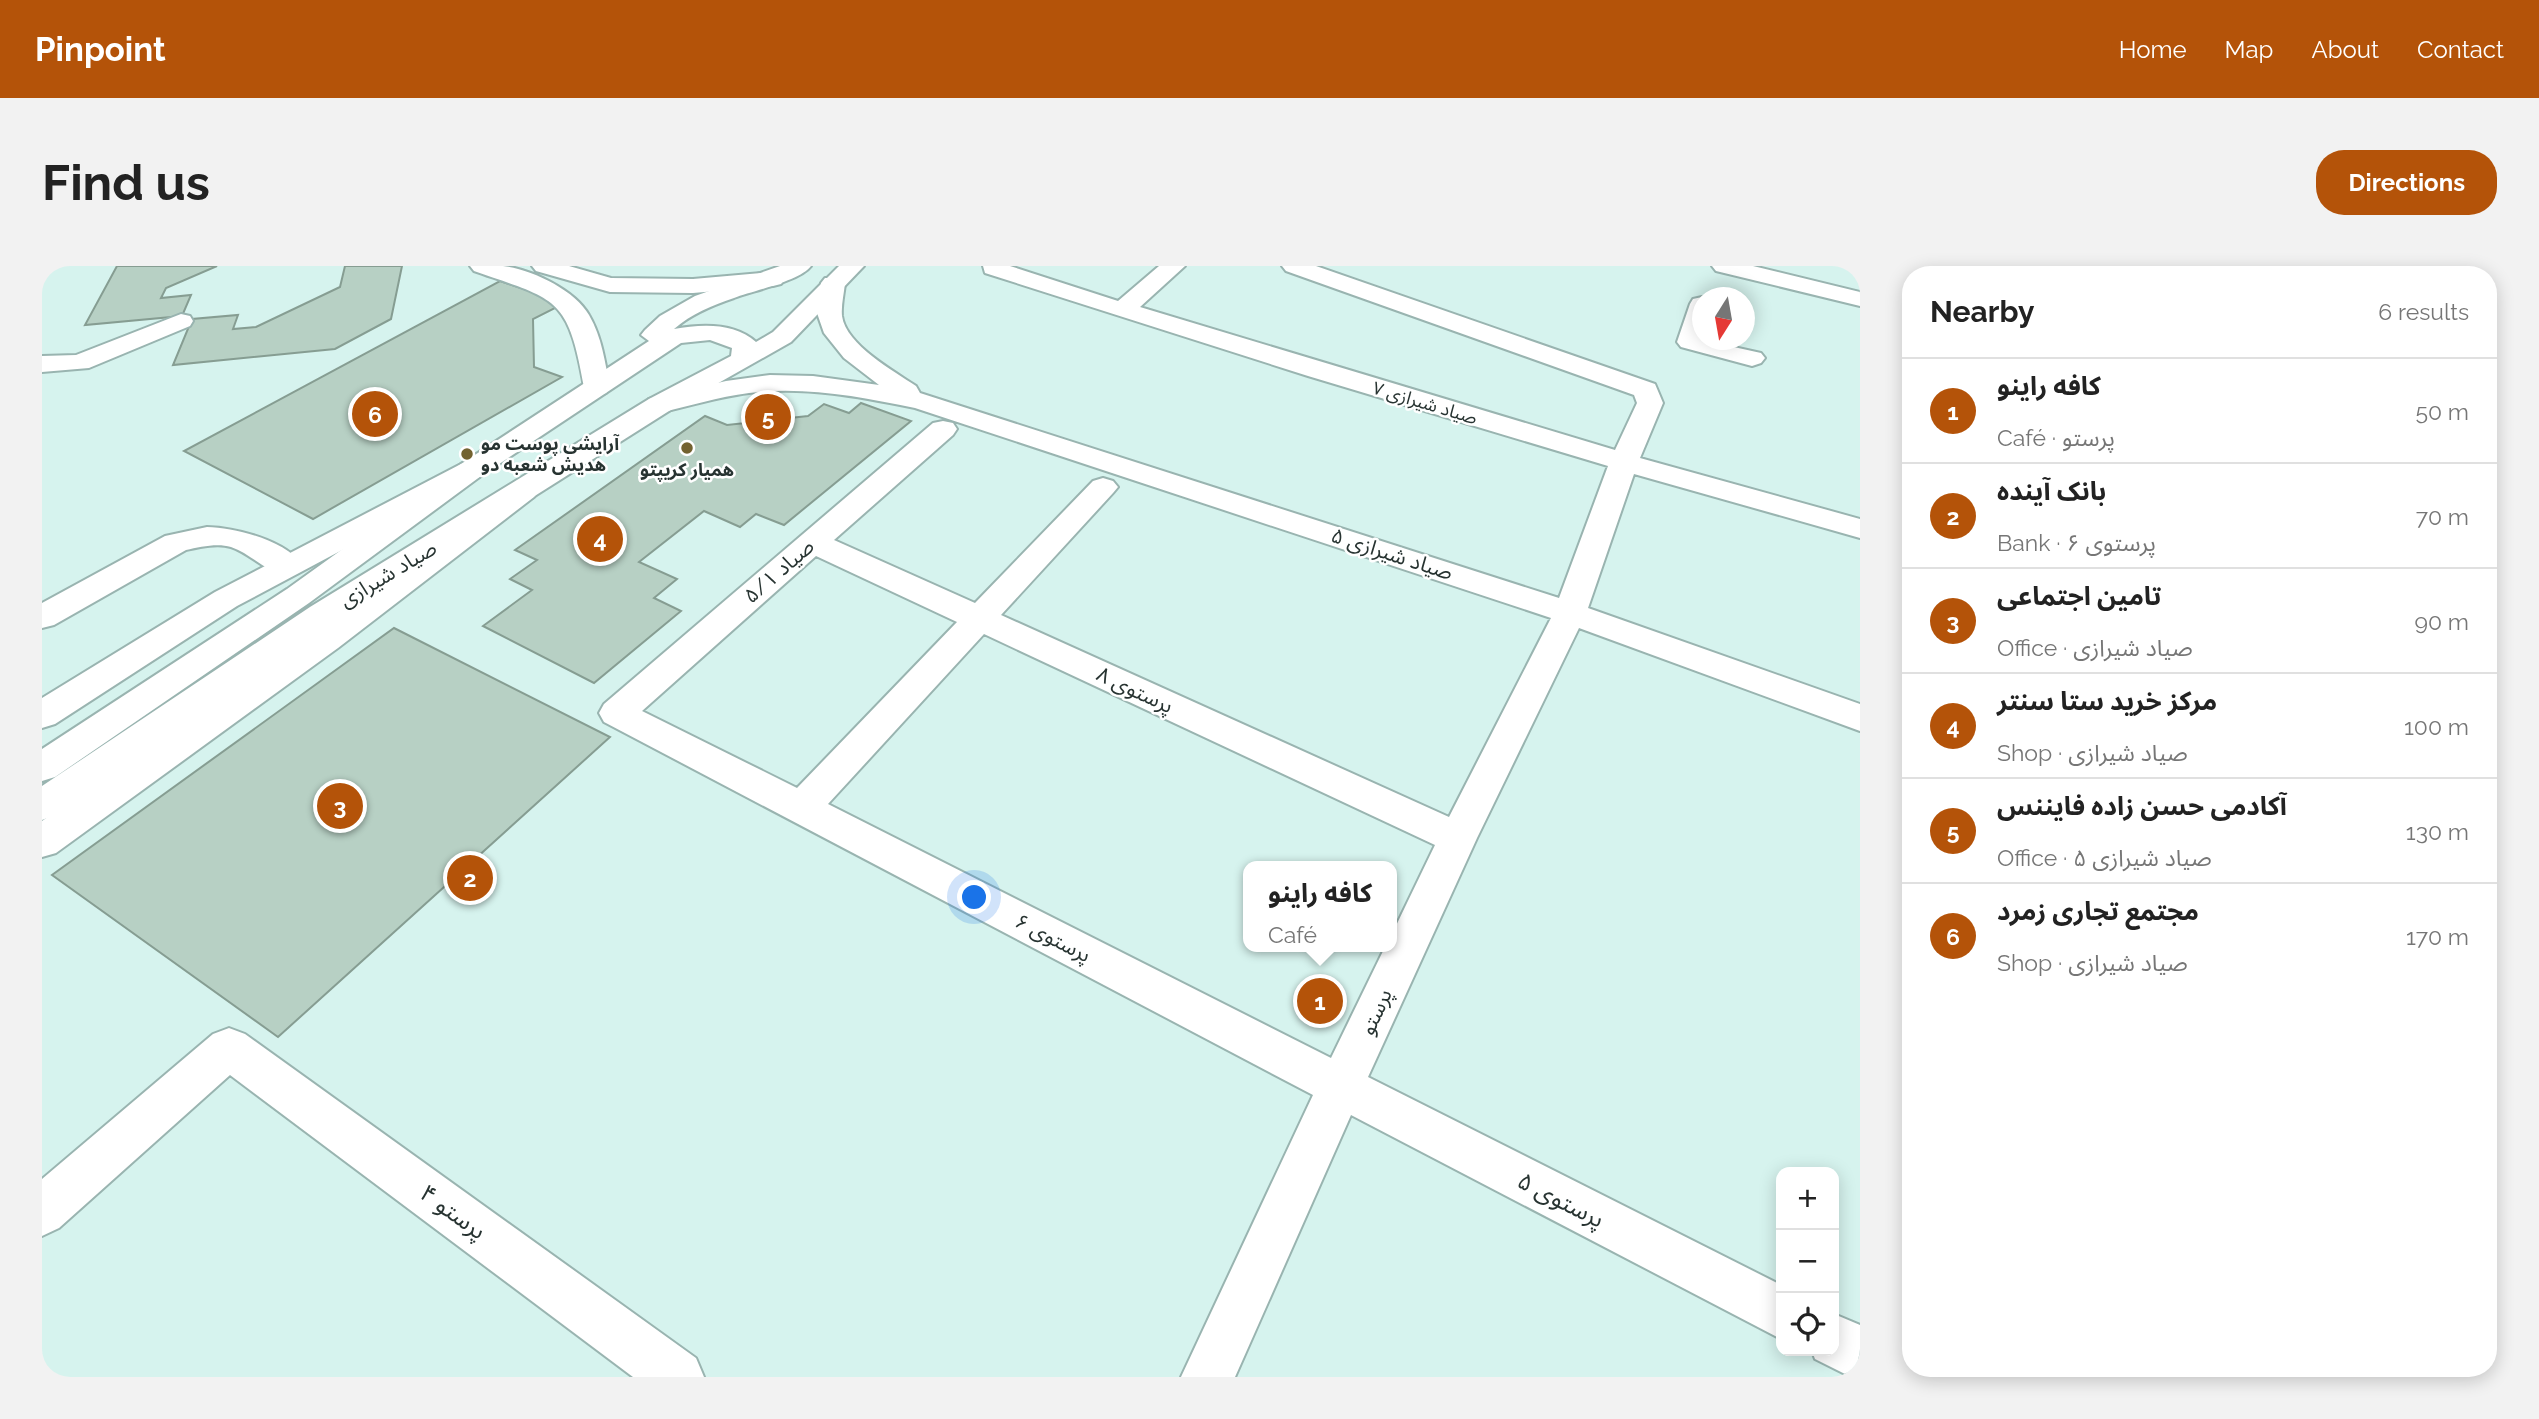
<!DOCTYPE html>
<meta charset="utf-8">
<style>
:root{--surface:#fff;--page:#f2f2f2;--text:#222;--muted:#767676;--line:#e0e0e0;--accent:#b45309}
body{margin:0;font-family:Raleway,"Noto Sans Arabic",sans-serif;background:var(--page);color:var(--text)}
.controls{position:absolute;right:21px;bottom:21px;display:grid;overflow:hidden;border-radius:14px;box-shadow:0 4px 18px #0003}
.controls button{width:63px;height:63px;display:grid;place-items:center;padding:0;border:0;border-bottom:2px solid var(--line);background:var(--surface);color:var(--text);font:35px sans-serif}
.compass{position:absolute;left:1650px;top:21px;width:63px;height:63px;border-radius:50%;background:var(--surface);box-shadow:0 4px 18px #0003;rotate:191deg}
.you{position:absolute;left:933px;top:632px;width:24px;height:24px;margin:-18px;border:5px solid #fff;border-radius:50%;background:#1a73e8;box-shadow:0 0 0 10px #1a73e833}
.badge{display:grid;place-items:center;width:46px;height:46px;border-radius:50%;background:var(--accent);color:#fff;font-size:23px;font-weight:700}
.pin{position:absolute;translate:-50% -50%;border:4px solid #fff;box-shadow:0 2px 7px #0006}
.popup{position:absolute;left:1201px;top:595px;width:154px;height:91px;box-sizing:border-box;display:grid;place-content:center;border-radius:14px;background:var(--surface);filter:drop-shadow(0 2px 5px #0005);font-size:23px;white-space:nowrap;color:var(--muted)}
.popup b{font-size:26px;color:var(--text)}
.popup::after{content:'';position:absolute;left:50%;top:100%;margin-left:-14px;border:14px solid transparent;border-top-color:var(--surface)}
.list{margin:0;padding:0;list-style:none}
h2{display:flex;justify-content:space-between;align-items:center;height:91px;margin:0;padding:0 28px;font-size:30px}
h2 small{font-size:23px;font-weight:400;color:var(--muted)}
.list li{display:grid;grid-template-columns:46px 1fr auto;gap:21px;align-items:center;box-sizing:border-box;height:105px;padding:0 28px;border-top:2px solid var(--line)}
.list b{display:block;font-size:26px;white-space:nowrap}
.list p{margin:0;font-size:23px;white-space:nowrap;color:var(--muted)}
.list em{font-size:23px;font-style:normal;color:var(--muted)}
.icon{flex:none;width:38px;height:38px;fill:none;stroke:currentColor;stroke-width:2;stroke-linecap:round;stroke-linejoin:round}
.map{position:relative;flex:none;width:1818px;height:1111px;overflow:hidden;border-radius:28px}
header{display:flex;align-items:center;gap:42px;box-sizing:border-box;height:98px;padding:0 35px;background:var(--accent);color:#fff}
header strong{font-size:33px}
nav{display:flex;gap:38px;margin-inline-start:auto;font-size:24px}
.intro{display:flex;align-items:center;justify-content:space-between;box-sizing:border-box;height:168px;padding:0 42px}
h1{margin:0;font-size:49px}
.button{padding:18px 32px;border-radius:28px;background:var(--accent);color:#fff;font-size:24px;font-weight:700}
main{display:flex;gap:42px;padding:0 42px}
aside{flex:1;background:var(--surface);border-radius:28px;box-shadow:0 4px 18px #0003}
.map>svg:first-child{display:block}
</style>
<header>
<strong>Pinpoint</strong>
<nav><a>Home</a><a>Map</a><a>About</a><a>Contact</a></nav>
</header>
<div class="intro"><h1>Find us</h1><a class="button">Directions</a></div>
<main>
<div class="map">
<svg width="1818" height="1111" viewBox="0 0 1818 1111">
<rect width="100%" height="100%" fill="#d6f3ee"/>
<path fill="#b7d0c4" stroke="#869d92" stroke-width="2" d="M75,0H175L124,22L119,32L149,29L140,50L43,59Z
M303,0H360L349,53L293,83L131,99L150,53L196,49L191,63L214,61L298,21Z
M458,15L523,37L491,53L492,101L520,111L271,253L142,185Z
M819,137L869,155L742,259L714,248L698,261L662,245L597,296L635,313L612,332L639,345L552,417L441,360L490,324L468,313L495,294L473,284L663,150L685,159L766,150L782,138L807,147Z
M352,362L568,471L236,771L10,609Z"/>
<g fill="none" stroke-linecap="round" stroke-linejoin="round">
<defs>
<path id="minor" d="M428,0C439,0 450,0 461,0C489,3 533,24 547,49C560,71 563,97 568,121L564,127L555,129L546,127L542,121C526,30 515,34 432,5Z
M490,0H527L569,12L651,13L731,6L739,8L743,13L739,18L731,20L651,27L568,26L494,5Z
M941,0H968L1076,35L1117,0H1143L1098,41L1573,184L1595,137L1592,129L1244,5L1240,0H1274L1613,118L1621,137L1598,192L1818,253V272L1592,208L1546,342L1818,438V465L1537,362L1435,572L1326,811L1739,1019V1073L1309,849L1193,1111H1139L1271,829L562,456L557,447L562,438L891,157L901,155L911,157L915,163L911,169L792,274L933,337L1051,215L1061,212L1071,215L1076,221L1071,227L959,349L1407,551L1509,352L873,142C819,131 763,120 707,127C676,131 647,140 617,147L607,145L604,139L607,133L684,115L728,109L771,110L837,119L802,92L782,67L775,47L779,17L783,12H799L803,17C802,28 799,39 800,50C804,79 852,105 874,120L878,127L1517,332L1566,200L1266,110L943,7ZM774,290L915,356L755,522L600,445ZM942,368L1393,579L1350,668V681H1343L1289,792L786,538Z
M1670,0H1711L1818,26V40L1674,5Z
M1660,31L1663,32H1660V74L1719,87L1723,92L1719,97L1710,100L1639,81L1635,76L1648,38L1651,33Z
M139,48L148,50L151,55L148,60L47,102L0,106V90L34,89Z
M165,261C194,262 244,274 261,300L256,307C229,314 213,289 189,281C175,277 158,281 144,284L12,359L0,362V337L123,270Z
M187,762L203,768L654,1092L662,1111H591L188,809L17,962L0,970V913L171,768Z
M1792,1048L1818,1059V1111H1809L1773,1093L1770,1085H1792Z"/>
<path id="major" d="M738,0H769C758,15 710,25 692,32C671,39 649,48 632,63C659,58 692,56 714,76L731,66L797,0H822L749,76L627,145L292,357L13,549L0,554V520L268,341L607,133L689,90L690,82L668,74L639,77L439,210L267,337L13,511L0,515V483L245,323L419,198L607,75L599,69L603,64L618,50L653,30Z"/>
<path id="highway" d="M429,195L439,198L443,204L439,210L195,340L13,458L0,462V432L173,326L419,198Z
M482,216L492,219L497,225L492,231L296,382L14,587L0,591V555L272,366L472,219Z"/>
</defs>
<use href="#minor" stroke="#99b4b0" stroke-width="4"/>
<use href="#major" stroke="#99b4b0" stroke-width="4"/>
<use href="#highway" stroke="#99b4b0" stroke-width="4"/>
<use href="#minor" fill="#fff" fill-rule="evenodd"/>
<use href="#major" fill="#fff" fill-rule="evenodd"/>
<use href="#highway" fill="#fff" fill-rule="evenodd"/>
</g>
<g fill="#736230" stroke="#fff" stroke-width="2.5">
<circle cx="645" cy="182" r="7"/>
<circle cx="425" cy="188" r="7"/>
</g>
<g text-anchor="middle" stroke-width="5" stroke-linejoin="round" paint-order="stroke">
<g font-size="18" fill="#273331" stroke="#fff">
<text transform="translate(1383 137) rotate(17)" y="6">صیاد شیرازی ۷</text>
</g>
<g font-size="18" font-weight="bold" fill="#273331" stroke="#fff" text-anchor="start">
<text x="439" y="184">آرایشی پوست مو<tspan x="439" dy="21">هدیش شعبه دو</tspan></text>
<text x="645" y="210" text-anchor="middle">همیار کریپتو</text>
</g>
<g font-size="21" fill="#273331" stroke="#fff">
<text transform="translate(1350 288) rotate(18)" y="7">صیاد شیرازی ۵</text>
<text transform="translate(737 305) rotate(-41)" y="7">صیاد ۵/۱</text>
<text transform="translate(346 308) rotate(-31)" y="7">صیاد شیرازی</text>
<text transform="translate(1093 424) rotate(25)" y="7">پرستوی ۸</text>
<text transform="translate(1011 672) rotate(27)" y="7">پرستوی ۶</text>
<text transform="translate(1334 746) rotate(-65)" y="7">پرستو</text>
</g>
<g font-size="24" fill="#273331" stroke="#fff">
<text transform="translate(1519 934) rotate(27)" y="8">پرستوی ۵</text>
<text transform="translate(411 946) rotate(36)" y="8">پرستو ۴</text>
</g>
</g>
</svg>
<div class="controls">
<button>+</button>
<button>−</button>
<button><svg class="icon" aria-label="locate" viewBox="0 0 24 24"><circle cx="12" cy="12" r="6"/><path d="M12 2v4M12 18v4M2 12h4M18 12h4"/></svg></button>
</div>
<svg class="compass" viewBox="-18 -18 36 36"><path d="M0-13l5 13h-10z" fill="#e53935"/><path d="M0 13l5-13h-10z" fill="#767676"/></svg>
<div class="you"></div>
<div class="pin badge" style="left:1278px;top:735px">1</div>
<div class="popup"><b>کافه راینو</b>Café</div>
<div class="pin badge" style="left:428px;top:612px">2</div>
<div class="pin badge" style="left:298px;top:540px">3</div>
<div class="pin badge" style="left:558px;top:273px">4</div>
<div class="pin badge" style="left:726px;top:151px">5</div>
<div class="pin badge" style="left:333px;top:148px">6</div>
</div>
<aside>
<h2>Nearby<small>6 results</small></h2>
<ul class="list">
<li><span class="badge">1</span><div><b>کافه راینو</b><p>Café · پرستو</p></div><em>50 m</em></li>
<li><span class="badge">2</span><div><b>بانک آینده</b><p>Bank · پرستوی ۶</p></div><em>70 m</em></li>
<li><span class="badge">3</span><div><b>تامین اجتماعی</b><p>Office · صیاد شیرازی</p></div><em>90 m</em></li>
<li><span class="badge">4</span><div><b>مرکز خرید ستا سنتر</b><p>Shop · صیاد شیرازی</p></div><em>100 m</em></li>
<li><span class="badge">5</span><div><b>آکادمی حسن زاده فایننس</b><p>Office · صیاد شیرازی ۵</p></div><em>130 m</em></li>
<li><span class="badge">6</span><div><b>مجتمع تجاری زمرد</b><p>Shop · صیاد شیرازی</p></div><em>170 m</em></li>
</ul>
</aside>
</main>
